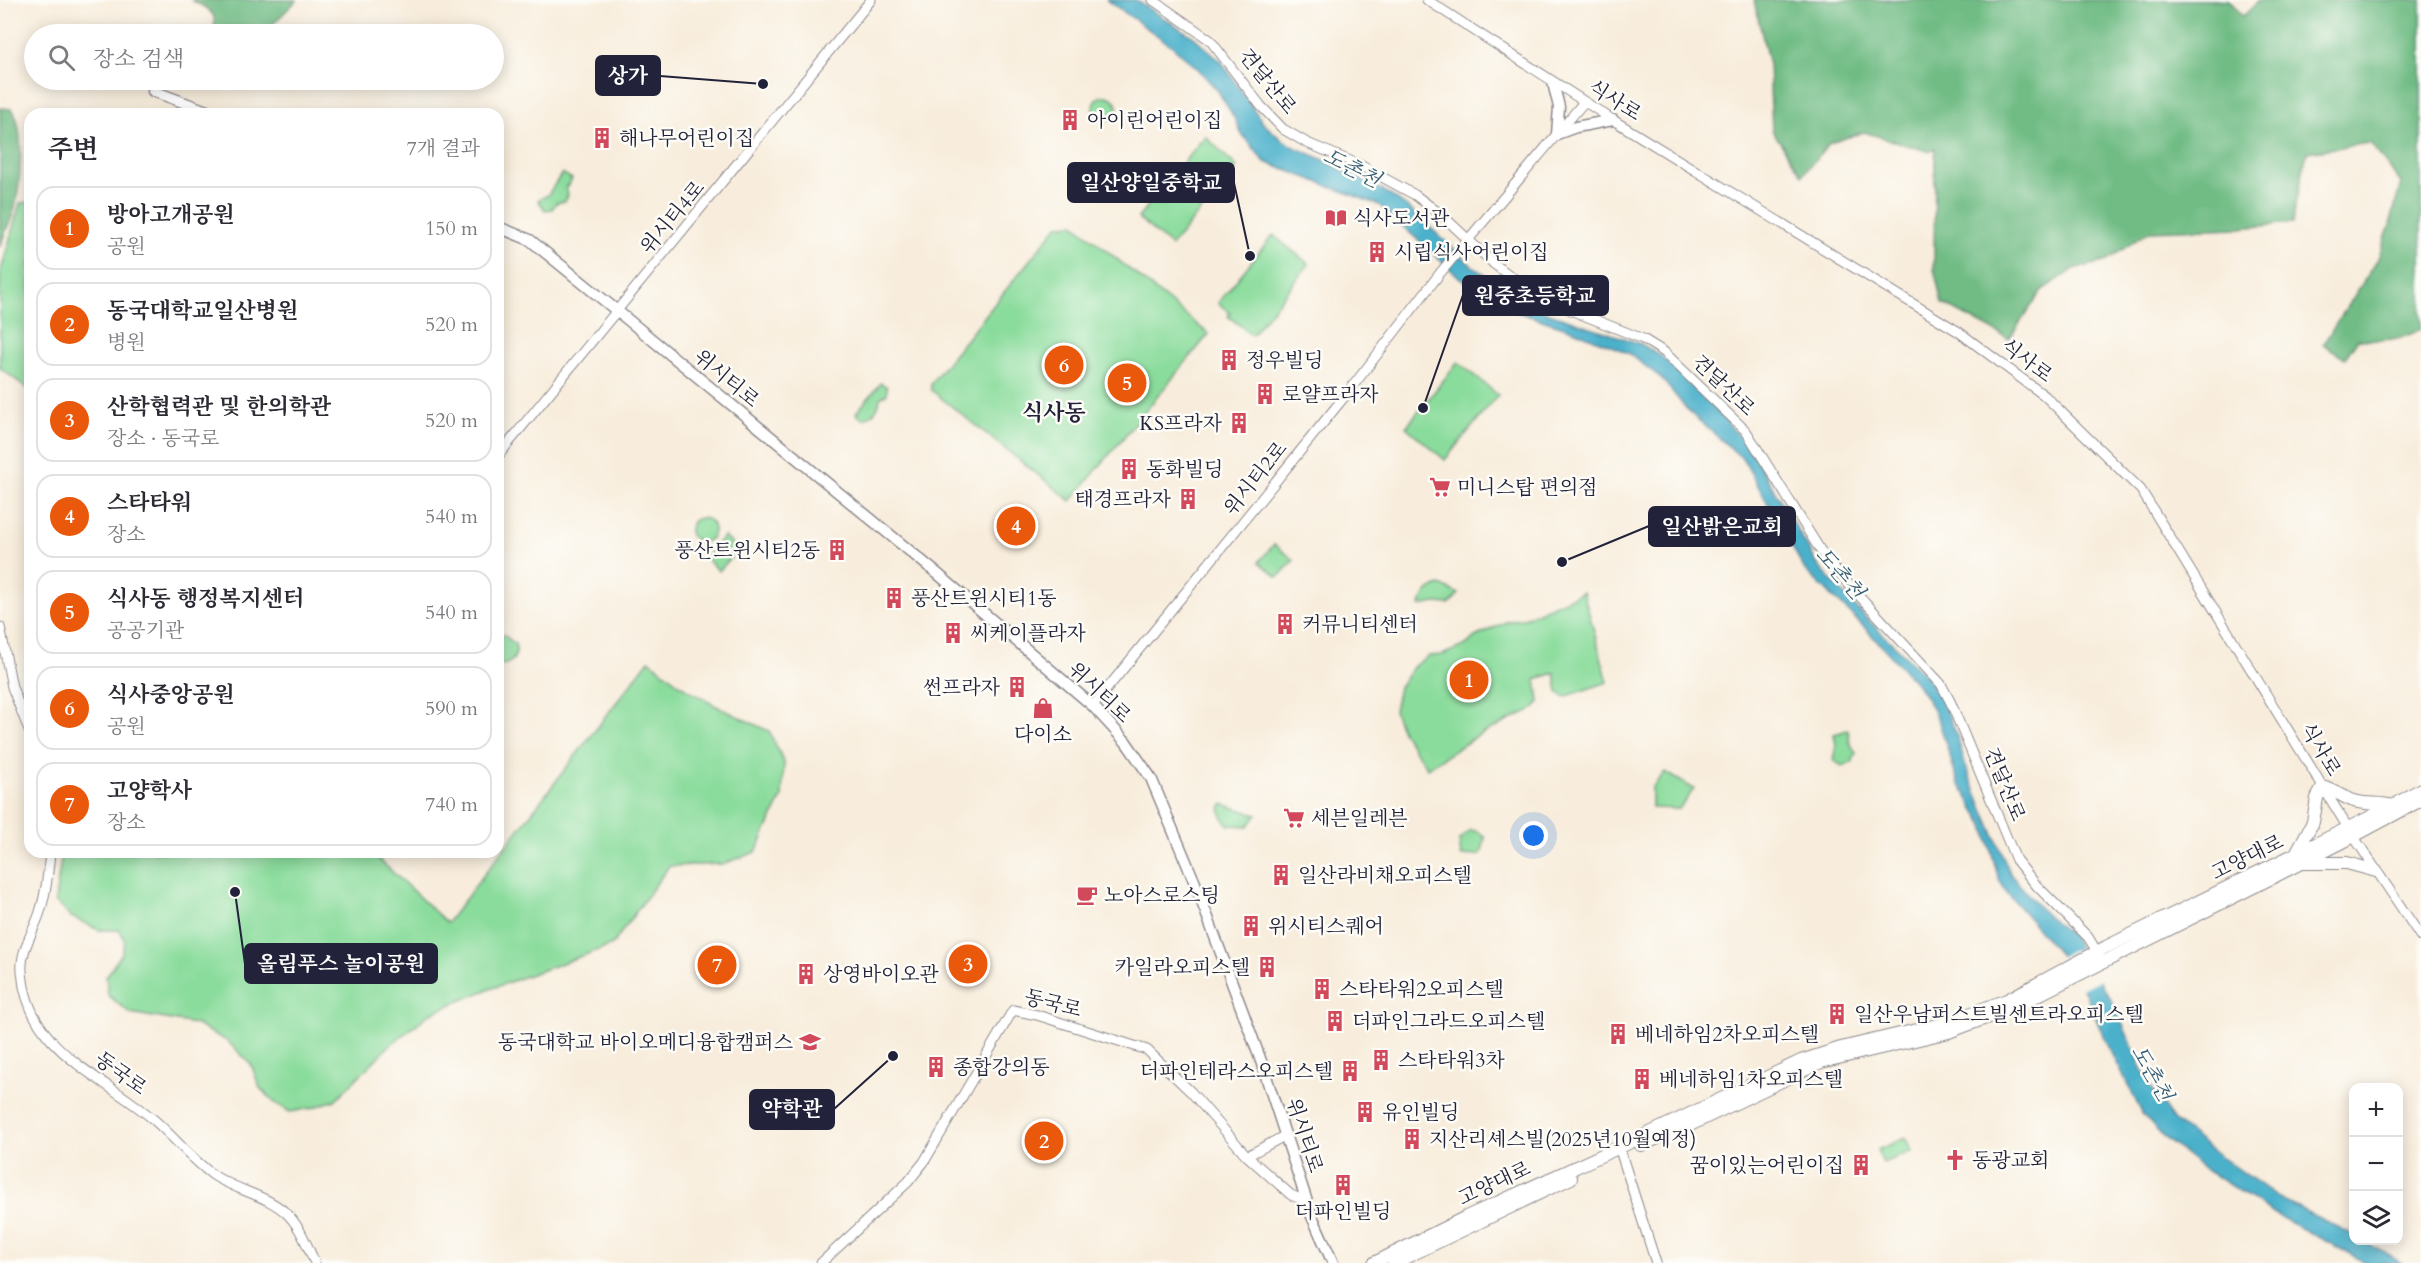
<!DOCTYPE html>
<html lang="ko">
<meta charset="utf-8">
<style>
:root{--surface:#fff;--page:#f2f2f3;--text:#2b2b33;--muted:#7c7c81;--line:#e1e1e2;--accent:#ea580c}
body{margin:0;font-family:Cardo,"Noto Serif KR",serif;background:var(--page);color:var(--text)}
.controls{position:absolute;right:18px;bottom:18px;display:grid;overflow:hidden;border-radius:12px;box-shadow:0 3px 15px #0003}
.controls button{width:54px;height:54px;display:grid;place-items:center;padding:0;border:0;border-bottom:2px solid var(--line);background:var(--surface);color:var(--text);font:30px sans-serif}
.you{position:absolute;left:1534px;top:836px;width:21px;height:21px;margin:-15px;border:4px solid #fff;border-radius:50%;background:#1a73e8;box-shadow:0 0 0 9px #1a73e833}
.badge{display:grid;place-items:center;width:39px;height:39px;border-radius:50%;background:var(--accent);color:#fff;font-size:20px;font-weight:700}
.pin{position:absolute;translate:-50% -50%;border:3px solid #fff;box-shadow:0 2px 6px #0006}
.list{margin:0;padding:0;list-style:none}
h2{display:flex;justify-content:space-between;align-items:center;height:78px;margin:0;padding:0 24px;font-size:26px}
h2 small{font-size:20px;font-weight:400;color:var(--muted)}
.list li{display:grid;grid-template-columns:39px 1fr auto;gap:18px;align-items:center;box-sizing:border-box;height:84px;margin:0 12px 12px;padding:0 12px;border:2px solid var(--line);border-radius:18px}
.list b{display:block;font-size:22px;white-space:nowrap}
.list p{margin:0;font-size:20px;white-space:nowrap;color:var(--muted)}
.list em{font-size:20px;font-style:normal;color:var(--muted)}
.icon{flex:none;width:33px;height:33px;fill:none;stroke:currentColor;stroke-width:2;stroke-linecap:round;stroke-linejoin:round}
.map{position:relative;flex:none;width:2421px;height:1263px;overflow:hidden}
.search{position:absolute;background:var(--surface);box-shadow:0 3px 15px #0003;left:24px;top:24px;width:480px;height:66px;display:flex;align-items:center;gap:15px;box-sizing:border-box;padding:0 21px;border-radius:33px;color:var(--muted);font-size:22px}
.panel{position:absolute;background:var(--surface);box-shadow:0 3px 15px #0003;left:24px;top:108px;width:480px;height:750px;border-radius:18px}
.map>svg:first-child{display:block}
</style>
<div class="map">
<svg width="2421" height="1263" viewBox="0 0 2421 1263">
<rect width="100%" height="100%" fill="#fdfcf7"/>
<filter id="ink" filterUnits="userSpaceOnUse"><feTurbulence type="fractalNoise" baseFrequency=".0167" numOctaves="2"/><feDisplacementMap in="SourceGraphic" scale="12" xChannelSelector="R" yChannelSelector="G"/><feConvolveMatrix kernelMatrix="1 2 1 2 8 2 1 2 1" color-interpolation-filters="sRGB"/></filter>
<filter id="wash" filterUnits="userSpaceOnUse"><feTurbulence type="fractalNoise" baseFrequency=".008" numOctaves="4" result="noise"/><feDisplacementMap in="SourceGraphic" scale="24" xChannelSelector="R" yChannelSelector="G"/><feGaussianBlur stdDeviation="1.35" result="paint"/><feColorMatrix in="noise" values="0 0 0 0 0 0 0 0 0 0 0 0 0 0 0 0 0 1.4 0 .05"/><feComposite in="paint" operator="in"/></filter>
<g filter="url(#wash)">
<rect width="100%" height="100%" fill="#f8eddc"/>
<path fill="#8adc9c" stroke="#567f6c" stroke-width="1.5" d="M1093 108a12 12 0 1 1 24 0a12 12 0 1 1-24 0Z
M1205,136L1237,167L1171,246L1138,218Z
M562,173L572,179L566,188L568,194L565,201L556,203L552,209L545,210L538,200L548,195Z
M30,202V390L0,368V274L20,203Z
M1074,224L1209,334L1071,501L931,390V383L1058,225Z
M1273,235L1309,264L1252,335L1228,316L1230,313L1218,303Z
M1458,362L1498,395L1445,460L1406,427Z
M881,383L887,387V394L880,398C879,409 873,416 862,419L856,413Z
M690 530a12 12 0 1 1 24 0a12 12 0 1 1-24 0Z
M724,536L738,550L719,571L705,558Z
M1274,544L1294,560L1278,577L1259,562Z
M1440,585L1459,594L1449,604L1435,603L1420,606C1424,594 1428,589 1440,585Z
M1583,592L1608,682L1564,697L1558,692L1555,673L1536,679L1539,702L1535,708L1477,736L1427,768L1402,732L1394,711L1399,687L1414,666L1429,656L1442,655L1466,645L1475,637L1506,622L1527,617Z
M504,635L515,644C519,656 511,666 498,665V636Z
M649,660L682,686L716,706L769,731L784,762L782,797L756,852L723,864L669,866L612,945L479,993L431,1013L389,1046L335,1100L312,1108L290,1112L275,1103L260,1088L251,1064L227,1041L195,1024L130,1013L108,995L106,977L122,953L125,940L119,930H99L71,917L55,901L62,852H371L447,923Z
M1848,730L1850,743L1856,753L1852,763L1842,766L1833,760L1836,745L1834,734Z
M1665,772L1694,789L1679,809L1652,808V788Z
M1223,804L1257,815L1248,826L1229,825L1222,817L1220,808Z
M1471,830L1479,832L1485,838L1481,855L1461,856L1459,840Z
M1905,1138L1912,1151L1883,1163L1877,1150Z"/>
<path fill="#6fbc84" stroke="#486f60" stroke-width="1.5" d="M191,0H297L269,28L260,34H190L191,31L212,34C221,13 207,8 191,0Z
M1754,0H2229L2243,16L2260,0H2421V329C2402,340 2379,342 2358,339L2345,358L2323,344L2377,261L2390,225L2401,183L2370,143L2307,152L2292,223L2240,228L2150,231L2104,262L2074,269L2042,290L2009,339L1942,303L1934,269L1935,148L1930,152L1864,132L1830,143L1802,175L1772,130L1769,65Z
M0,108L12,109C26,128 20,188 14,211C10,223 3,235 0,247Z"/>
<path fill="#4cb1cb" stroke="#376a83" stroke-width="1.5" d="M1107,0H1136L1194,37L1221,61L1263,123L1279,137L1294,147L1320,158L1389,194L1411,210L1470,264L1518,300L1546,312L1641,344L1661,356L1725,420L1751,450L1819,567L1865,617L1927,677L1940,696L1956,733L1968,773L2011,875L2046,915L2072,936L2112,1001L2152,1090L2174,1121L2213,1151L2281,1199L2353,1235L2354,1240L2364,1241L2402,1263H2367L2280,1217L2201,1167L2163,1137L2143,1115L2103,1035L2084,991L2057,951L2008,894L1999,880L1984,825L1958,782L1939,722L1928,701L1916,683L1865,628L1805,570L1743,459L1688,411L1661,378L1628,353L1573,330L1511,310L1486,296L1460,278L1379,205L1265,162L1241,133L1234,117L1218,91L1197,68L1172,46Z"/>
<path fill="#f8eddc" d="M2081,947L2101,979L2081,989L2058,957Z"/>
</g>
<g filter="url(#ink)">
<g fill="none" stroke-linecap="round" stroke-linejoin="round">
<defs>
<path id="tertiary" d="M1153,0L1210,40L1261,106L1283,129L1307,143L1360,165L1415,195L1443,216L1494,264L1520,283L1573,311L1643,339L1664,352L1746,431L1827,561L1941,684L1951,703L2016,860L2037,886L2088,937L2099,955
M1427,0L1613,120L1959,332L2045,396L2141,490L2348,828L2421,937
M498,456L871,0
M0,627L12,687L30,733
M1093,706L1349,391L1441,272L1584,102
M50,852C48,873 46,895 39,915C33,932 20,952 22,971C27,1050 100,1074 153,1119C173,1136 191,1159 213,1175C235,1190 266,1195 285,1212C300,1225 307,1246 315,1263
M1619,1147L1656,1263
M1247,1156L1291,1195L1308,1202
M821,1263L908,1182L924,1162L1013,1010L1037,1015L1147,1050L1191,1092L1247,1156L1286,1135"/>
<path id="secondary" d="M1553,83L1559,107L1557,134L1576,127L1613,120
M153,91L215,114
M498,227L530,240L627,319L939,575L1093,706L1126,742L1151,778L1195,883L1261,1061L1311,1214L1333,1263"/>
<path id="primary" d="M2295,855L2313,822L2317,798L2323,787C2334,790 2343,797 2354,801C2367,805 2380,802 2393,806
M2301,863H2347L2376,871
M1641,1145L1692,1124L1821,1062L1949,1032L2012,1008L2341,843L2421,800
M1374,1263L1466,1217L1633,1141L1801,1061L1841,1048L1942,1024L2007,1000L2106,947L2393,806L2421,789
M1394,1263L1571,1178"/>
</defs>
<use href="#tertiary" stroke="#8d888c" stroke-width="11"/>
<use href="#secondary" stroke="#8d888c" stroke-width="13"/>
<use href="#primary" stroke="#8d888c" stroke-width="14"/>
<use href="#tertiary" stroke="#fff" stroke-width="9"/>
<use href="#secondary" stroke="#fff" stroke-width="10"/>
<use href="#primary" stroke="#fff" stroke-width="12"/>
</g>
</g>
<defs>
<symbol id="building-bare" viewBox="-9 -9 18 18"><path d="M-4-6H4V6H1V3H-1V6H-4ZM-2.5-4.3h1.7v1.8h-1.7ZM.8-4.3h1.7v1.8H.8ZM-2.5-1h1.7V.8h-1.7ZM.8-1h1.7V.8H.8Z" fill="#d1495b" stroke="#fdfcf7" stroke-width="2.5" paint-order="stroke"/></symbol>
<symbol id="library-bare" viewBox="-9 -9 18 18"><path d="M-6-4Q-3-5.5-.7-3.5V5Q-3 3-6 4ZM6-4Q3-5.5 .7-3.5V5Q3 3 6 4Z" fill="#d1495b" stroke="#fdfcf7" stroke-width="2.5" paint-order="stroke"/></symbol>
<symbol id="supermarket-bare" viewBox="-9 -9 18 18"><path d="M-6-5.5h2.5l.6 2H6L4.5 2H-2.5L-4.4-4H-6ZM-1.5 3.2a1.3 1.3 0 1 0 .1 0ZM3 3.2a1.3 1.3 0 1 0 .1 0Z" fill="#d1495b" stroke="#fdfcf7" stroke-width="2.5" paint-order="stroke"/></symbol>
<symbol id="shop-bare" viewBox="-9 -9 18 18"><path d="M-5-2.5h2.3a2.7 3.5 0 0 1 5.4 0H5L5.5 6h-11ZM-1.5-2.5h3a1.5 2.3 0 0 0-3 0Z" fill="#d1495b" stroke="#fdfcf7" stroke-width="2.5" paint-order="stroke"/></symbol>
<symbol id="cafe-bare" viewBox="-9 -9 18 18"><path d="M-5.5-4.5H6V0H3Q3 3.5 0 3.5H-2.5Q-5.5 3.5-5.5 0ZM3-3.2v2h1.7v-2ZM-6 4.5H4V6H-6Z" fill="#d1495b" stroke="#fdfcf7" stroke-width="2.5" paint-order="stroke"/></symbol>
<symbol id="university-bare" viewBox="-9 -9 18 18"><path d="M0-5L7-2L0 1L-7-2ZM-4 1L0 2.5L4 1V4Q0 6-4 4Z" fill="#d1495b" stroke="#fdfcf7" stroke-width="2.5" paint-order="stroke"/></symbol>
<symbol id="church-bare" viewBox="-9 -9 18 18"><path d="M-1.2-6h2.4v3.5h3.3v2.4h-3.3V6h-2.4V-.1h-3.3v-2.4h3.3Z" fill="#d1495b" stroke="#fdfcf7" stroke-width="2.5" paint-order="stroke"/></symbol>
</defs>
<g fill-rule="evenodd">
<use href="#building-bare" x="1055" y="105" width="30" height="30"/>
<use href="#building-bare" x="587" y="123" width="30" height="30"/>
<use href="#library-bare" x="1321" y="203" width="30" height="30"/>
<use href="#building-bare" x="1362" y="237" width="30" height="30"/>
<use href="#building-bare" x="1214" y="345" width="30" height="30"/>
<use href="#building-bare" x="1250" y="379" width="30" height="30"/>
<use href="#building-bare" x="1224" y="408" width="30" height="30"/>
<use href="#building-bare" x="1114" y="454" width="30" height="30"/>
<use href="#supermarket-bare" x="1425" y="472" width="30" height="30"/>
<use href="#building-bare" x="1173" y="484" width="30" height="30"/>
<use href="#building-bare" x="822" y="535" width="30" height="30"/>
<use href="#building-bare" x="879" y="583" width="30" height="30"/>
<use href="#building-bare" x="1270" y="609" width="30" height="30"/>
<use href="#building-bare" x="938" y="618" width="30" height="30"/>
<use href="#building-bare" x="1002" y="672" width="30" height="30"/>
<use href="#shop-bare" x="1028" y="693" width="30" height="30"/>
<use href="#supermarket-bare" x="1279" y="803" width="30" height="30"/>
<use href="#building-bare" x="1266" y="860" width="30" height="30"/>
<use href="#cafe-bare" x="1072" y="880" width="30" height="30"/>
<use href="#building-bare" x="1236" y="911" width="30" height="30"/>
<use href="#building-bare" x="1252" y="952" width="30" height="30"/>
<use href="#building-bare" x="791" y="959" width="30" height="30"/>
<use href="#building-bare" x="1307" y="974" width="30" height="30"/>
<use href="#building-bare" x="1822" y="999" width="30" height="30"/>
<use href="#building-bare" x="1320" y="1006" width="30" height="30"/>
<use href="#building-bare" x="1603" y="1019" width="30" height="30"/>
<use href="#university-bare" x="795" y="1027" width="30" height="30"/>
<use href="#building-bare" x="1366" y="1045" width="30" height="30"/>
<use href="#building-bare" x="921" y="1052" width="30" height="30"/>
<use href="#building-bare" x="1335" y="1056" width="30" height="30"/>
<use href="#building-bare" x="1627" y="1064" width="30" height="30"/>
<use href="#building-bare" x="1350" y="1097" width="30" height="30"/>
<use href="#building-bare" x="1397" y="1124" width="30" height="30"/>
<use href="#church-bare" x="1940" y="1145" width="30" height="30"/>
<use href="#building-bare" x="1846" y="1150" width="30" height="30"/>
<use href="#building-bare" x="1328" y="1170" width="30" height="30"/>
</g>
<g text-anchor="middle" stroke-width="5" stroke-linejoin="round" paint-order="stroke">
<g font-size="20" fill="#22223b" stroke="#fdfcf7">
<text transform="translate(1268 81) rotate(51)" y="7">견달산로</text>
<text transform="translate(1615 100) rotate(32)" y="7">식사로</text>
<text transform="translate(672 217) rotate(-50)" y="7">위시티4로</text>
<text transform="translate(2027 360) rotate(37)" y="7">식사로</text>
<text transform="translate(727 378) rotate(40)" y="7">위시티로</text>
<text transform="translate(1724 385) rotate(44)" y="7">견달산로</text>
<text transform="translate(1255 478) rotate(-51)" y="7">위시티2로</text>
<text transform="translate(1100 692) rotate(44)" y="7">위시티로</text>
<text transform="translate(2321 749) rotate(59)" y="7">식사로</text>
<text transform="translate(2005 784) rotate(68)" y="7">견달산로</text>
<text transform="translate(2247 857) rotate(-26)" y="7">고양대로</text>
<text transform="translate(1053 1003) rotate(14)" y="7">동국로</text>
<text transform="translate(121 1073) rotate(36)" y="7">동국로</text>
<text transform="translate(1305 1135) rotate(72)" y="7">위시티로</text>
<text transform="translate(1494 1183) rotate(-25)" y="7">고양대로</text>
</g>
<g font-size="20" fill="#22223b" stroke="#fdfcf7" text-anchor="start">
<text x="1087" y="127">아이린어린이집</text>
<text x="619" y="145">해나무어린이집</text>
<text x="1353" y="225">식사도서관</text>
<text x="1394" y="259">시립식사어린이집</text>
<text x="1246" y="367">정우빌딩</text>
<text x="1282" y="401">로얄프라자</text>
<text x="1222" y="430" text-anchor="end">KS프라자</text>
<text x="1146" y="476">동화빌딩</text>
<text x="1457" y="494">미니스탑 편의점</text>
<text x="1171" y="506" text-anchor="end">태경프라자</text>
<text x="820" y="557" text-anchor="end">풍산트윈시티2동</text>
<text x="911" y="605">풍산트윈시티1동</text>
<text x="1302" y="631">커뮤니티센터</text>
<text x="970" y="640">씨케이플라자</text>
<text x="1000" y="694" text-anchor="end">썬프라자</text>
<text x="1043" y="741" text-anchor="middle">다이소</text>
<text x="1311" y="825">세븐일레븐</text>
<text x="1298" y="882">일산라비채오피스텔</text>
<text x="1104" y="902">노아스로스팅</text>
<text x="1268" y="933">위시티스퀘어</text>
<text x="1250" y="974" text-anchor="end">카일라오피스텔</text>
<text x="823" y="981">상영바이오관</text>
<text x="1339" y="996">스타타워2오피스텔</text>
<text x="1854" y="1021">일산우남퍼스트빌센트라오피스텔</text>
<text x="1352" y="1028">더파인그라드오피스텔</text>
<text x="1635" y="1041">베네하임2차오피스텔</text>
<text x="793" y="1049" text-anchor="end">동국대학교 바이오메디융합캠퍼스</text>
<text x="1398" y="1067">스타타워3차</text>
<text x="953" y="1074">종합강의동</text>
<text x="1333" y="1078" text-anchor="end">더파인테라스오피스텔</text>
<text x="1659" y="1086">베네하임1차오피스텔</text>
<text x="1382" y="1119">유인빌딩</text>
<text x="1429" y="1146">지산리셰스빌(2025년10월예정)</text>
<text x="1972" y="1167">동광교회</text>
<text x="1844" y="1172" text-anchor="end">꿈이있는어린이집</text>
<text x="1343" y="1218" text-anchor="middle">더파인빌딩</text>
</g>
<g font-size="21" font-style="italic" fill="#335b75" stroke="#fdfcf7">
<text transform="translate(1352 168) rotate(27)" y="7">도촌천</text>
<text transform="translate(1840 573) rotate(49)" y="7">도촌천</text>
<text transform="translate(2152 1073) rotate(60)" y="7">도촌천</text>
</g>
<g font-size="22" font-weight="bold" fill="#22223b" stroke="#fdfcf7">
<text x="1054" y="420">식사동</text>
</g>
</g>
<path fill="none" stroke="#22223b" stroke-width="2" d="M763 84L660 76M1250 256L1234 183M1423 408L1463 295M1562 562L1649 526M235 892L245 964M893 1056L834 1109"/>
<g fill="#22223b" stroke="#fdfcf7" stroke-width="2">
<circle cx="763" cy="84" r="6"/>
<circle cx="1250" cy="256" r="6"/>
<circle cx="1423" cy="408" r="6"/>
<circle cx="1562" cy="562" r="6"/>
<circle cx="235" cy="892" r="6"/>
<circle cx="893" cy="1056" r="6"/>
</g>
<g fill="#22223b" stroke="#22223b" stroke-width="2">
<rect x="596" y="56" width="64" height="39" rx="6"/>
<rect x="1068" y="163" width="166" height="39" rx="6"/>
<rect x="1463" y="276" width="145" height="39" rx="6"/>
<rect x="1649" y="507" width="146" height="39" rx="6"/>
<rect x="245" y="944" width="192" height="39" rx="6"/>
<rect x="750" y="1090" width="84" height="39" rx="6"/>
</g>
<g font-size="21" text-anchor="middle" font-weight="bold" fill="#fff">
<text x="628" y="83">상가</text>
<text x="1151" y="190">일산양일중학교</text>
<text x="1535" y="303">원중초등학교</text>
<text x="1722" y="534">일산밝은교회</text>
<text x="341" y="971">올림푸스 놀이공원</text>
<text x="792" y="1116">약학관</text>
</g>
</svg>
<div class="controls">
<button>+</button>
<button>−</button>
<button><svg class="icon" aria-label="layers" viewBox="0 0 24 24"><path d="M12 4l9 5-9 5-9-5zM3 14l9 5 9-5"/></svg></button>
</div>
<div class="you"></div>
<div class="pin badge" style="left:1469px;top:680px">1</div>
<div class="pin badge" style="left:1044px;top:1141px">2</div>
<div class="pin badge" style="left:968px;top:964px">3</div>
<div class="pin badge" style="left:1016px;top:526px">4</div>
<div class="pin badge" style="left:1127px;top:383px">5</div>
<div class="pin badge" style="left:1064px;top:365px">6</div>
<div class="pin badge" style="left:717px;top:965px">7</div>
<div class="search"><svg class="icon" aria-label="search" viewBox="0 0 24 24"><circle cx="10" cy="10" r="6"/><path d="M15 15l6 6"/></svg>장소 검색</div>
<section class="panel">
<h2>주변<small>7개 결과</small></h2>
<ul class="list">
<li><span class="badge">1</span><div><b>방아고개공원</b><p>공원</p></div><em>150 m</em></li>
<li><span class="badge">2</span><div><b>동국대학교일산병원</b><p>병원</p></div><em>520 m</em></li>
<li><span class="badge">3</span><div><b>산학협력관 및 한의학관</b><p>장소 · 동국로</p></div><em>520 m</em></li>
<li><span class="badge">4</span><div><b>스타타워</b><p>장소</p></div><em>540 m</em></li>
<li><span class="badge">5</span><div><b>식사동 행정복지센터</b><p>공공기관</p></div><em>540 m</em></li>
<li><span class="badge">6</span><div><b>식사중앙공원</b><p>공원</p></div><em>590 m</em></li>
<li><span class="badge">7</span><div><b>고양학사</b><p>장소</p></div><em>740 m</em></li>
</ul>
</section>
</div>
